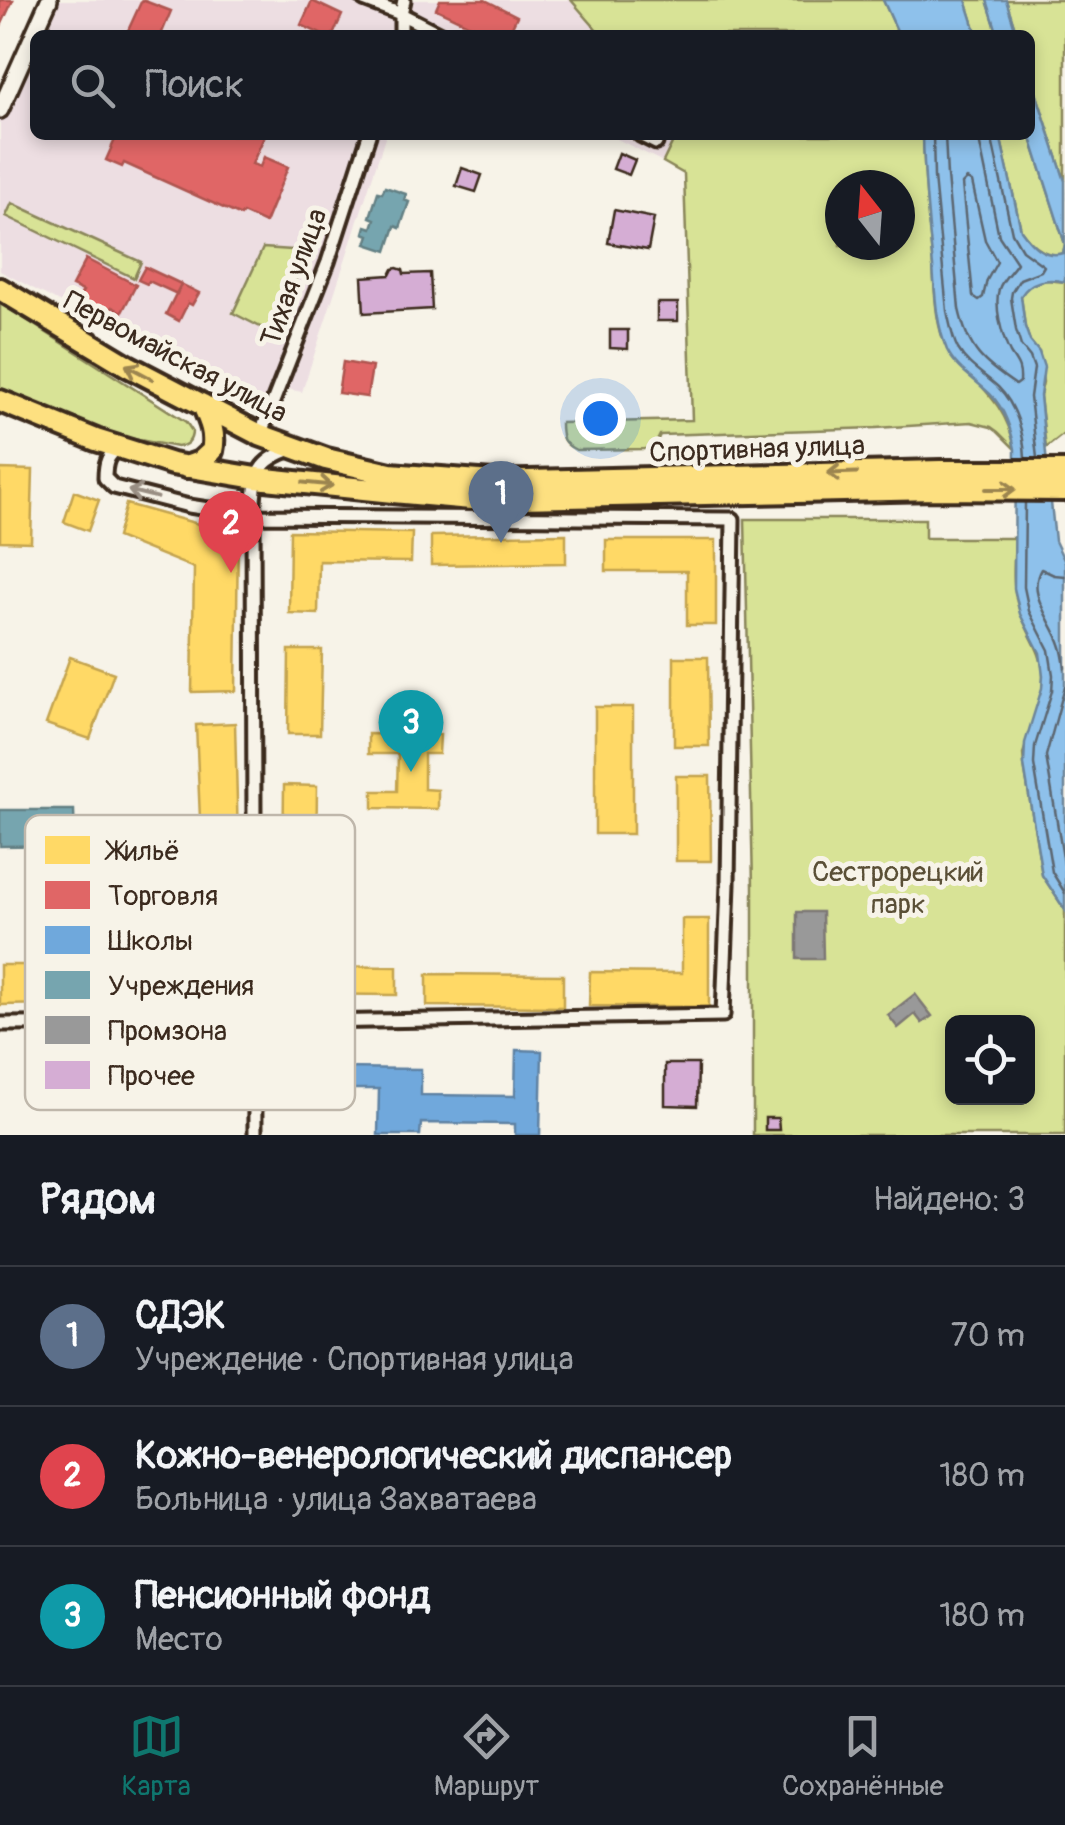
<!DOCTYPE html>
<html lang="ru">
<meta charset="utf-8">
<style>
:root{--surface:#171b24;--page:#20242c;--text:#f1f3f6;--muted:#9ea1a6;--line:#363941;--accent:#0f766e}
body{margin:0;font-family:Pangolin,sans-serif;background:var(--page);color:var(--text)}
.controls{position:absolute;right:30px;bottom:30px;display:grid;overflow:hidden;border-radius:15px;box-shadow:0 5px 15px #0003}
.controls button{width:90px;height:90px;display:grid;place-items:center;padding:0;border:0;border-bottom:2px solid var(--line);background:var(--surface);color:var(--text);font:50px sans-serif}
.compass{position:absolute;left:825px;top:170px;width:90px;height:90px;border-radius:50%;background:var(--surface);box-shadow:0 5px 15px #0003;rotate:343deg}
.you{position:absolute;left:600px;top:418px;width:35px;height:35px;margin:-25px;border:8px solid #fff;border-radius:50%;background:#1a73e8;box-shadow:0 0 0 15px #1a73e833}
.badge{display:grid;place-items:center;width:65px;height:65px;border-radius:50%;background:var(--accent);color:#fff;font-size:32px;font-weight:700}
.pin{position:absolute;translate:-50% -82px;filter:drop-shadow(0 2px 5px #0008)}
.pin::after{content:'';position:absolute;top:52px;width:35px;height:30px;background:inherit;clip-path:polygon(0 0,100% 0,50% 100%)}
.list{margin:0;padding:0;list-style:none}
h2{display:flex;justify-content:space-between;align-items:center;height:130px;margin:0;padding:0 40px;font-size:42px}
h2 small{font-size:32px;font-weight:400;color:var(--muted)}
.list li{display:grid;grid-template-columns:65px 1fr auto;gap:30px;align-items:center;box-sizing:border-box;height:140px;padding:0 40px;border-top:2px solid var(--line)}
.list b{display:block;font-size:38px;white-space:nowrap}
.list p{margin:0;font-size:32px;white-space:nowrap;color:var(--muted)}
.list em{font-size:32px;font-style:normal;color:var(--muted)}
.icon{flex:none;width:55px;height:55px;fill:none;stroke:currentColor;stroke-width:2;stroke-linecap:round;stroke-linejoin:round}
.map{position:relative;flex:none;width:1065px;height:1135px;overflow:hidden}
.search{position:absolute;background:var(--surface);box-shadow:0 5px 15px #0003;left:30px;right:30px;top:30px;height:110px;display:flex;align-items:center;gap:25px;box-sizing:border-box;padding:0 35px;border-radius:15px;color:var(--muted);font-size:38px}
.sheet{height:550px;background:var(--surface)}
nav{display:flex;justify-content:space-around;align-items:center;box-sizing:border-box;height:140px;border-top:2px solid var(--line);background:var(--surface);font-size:28px;color:var(--muted)}
nav a{display:grid;justify-items:center;gap:5px}
nav .on{color:var(--accent)}
.map>svg:first-child{display:block}
</style>
<div class="map">
<svg width="1065" height="1135" viewBox="0 0 1065 1135">
<rect width="100%" height="100%" fill="#f7f3e8"/>
<filter id="ink" filterUnits="userSpaceOnUse"><feTurbulence type="fractalNoise" baseFrequency=".01" numOctaves="2"/><feDisplacementMap in="SourceGraphic" scale="20" xChannelSelector="R" yChannelSelector="G"/><feConvolveMatrix kernelMatrix="1 2 1 2 8 2 1 2 1" color-interpolation-filters="sRGB"/></filter>
<g filter="url(#ink)">
<path fill="#eddee2" d="M60,0H571L598,31L605,35H45Z
M35,57V135H386L302,392L283,388L266,406L253,404L0,271V95L15,101Z
M609,135H676L663,162Z"/>
<path fill="#d8e396" stroke="#8a865a" stroke-width="2.5" fill-rule="evenodd" d="M571,0H883L899,35H605L598,31Z
M966,0H987L998,35H977Z
M1006,0H1065V181L1030,74V35H1017Z
M676,135H923C924,179 928,222 933,266C935,293 935,324 947,349C952,358 961,365 968,372C992,396 1009,415 1015,449L998,432L991,427L971,422L876,428L660,435L655,445L645,449L576,450C562,443 561,438 561,423L692,420L684,174L663,162ZM840,185H900V245H840Z
M1000,135H1030L1065,244L1063,253C1045,259 1031,244 1021,230Z
M12,203L141,262L134,278L6,216Z
M263,248L306,251L276,335L233,313Z
M1046,280L1065,282V433L1046,448L1040,396L1043,382L1039,352L1030,341L1025,327L1021,296L1027,286Z
M0,303L186,422L192,431C192,441 187,446 177,447L102,433L0,396Z
M745,519H925V538H1015C1014,562 1011,586 1019,609C1026,633 1043,650 1043,676C1044,699 1030,732 1023,754L1024,765L1042,875L1065,910V1135H753V886ZM952,1022H1028V1098H952Z"/>
<path fill="#8ec1eb" stroke="#6d8599" stroke-width="2.5" d="M883,0H966L977,35H899Z
M987,0H1006L1017,35H998Z
M1030,74L1065,181V282C1047,277 1030,281 1021,296L1025,327L1030,341L1039,352L1044,367L1040,396L1055,541L1065,562V910L1042,875L1024,765L1025,743L1042,688L1043,676L1040,653L1020,614L1014,588L1015,449C1011,429 1005,409 990,394C975,379 957,370 947,350C936,324 935,294 933,266C928,222 924,179 923,135H1000L1021,230C1031,244 1044,259 1063,253L1065,244L1030,135Z"/>
<path fill="#ffd966" stroke="#c4a450" stroke-width="2.5" d="M0,469L33,470L31,542L0,541Z
M74,491L99,500L88,531L64,522Z
M126,504L238,535L236,691L192,692L194,568L117,537Z
M290,531L412,533L411,562L319,561L318,614L289,613Z
M566,534V563L431,565V536Z
M606,540H716V625H687V571H606Z
M289,650H322L320,734H288Z
M70,657L114,673L90,739L46,724Z
M674,657H708L709,746H674Z
M595,707H633V834H595Z
M235,723L238,841L201,842L196,725Z
M368,734L440,735L439,754H424V789L438,790V809L373,808V791H397L398,754H368Z
M676,776H710L711,861H676Z
M284,785L317,786L316,869L283,868Z
M285,918H313V966L397,967V995L284,994Z
M682,919H709V1007L589,1006L590,972L682,973Z
M0,965H109L108,1003L0,1005Z
M427,974L563,975V1007L427,1006Z"/>
<path fill="#e06666" stroke="#ae5450" stroke-width="2.5" d="M0,0H13L0,28Z
M142,0L171,11L161,35H126Z
M440,0H485L517,16L508,35H491L436,9Z
M312,1L342,15L333,35H323L301,25Z
M117,135H265L252,164L260,167L264,157L288,167L265,223L243,213L241,216L124,163L122,167L106,160Z
M86,259L136,285L122,312L112,307L107,316L77,301L83,291L72,286Z
M145,267L181,284L177,294L149,281L147,284L138,280Z
M181,284L199,293L192,305L188,303L179,321L166,314Z
M343,362L372,367L367,397L338,393Z"/>
<path fill="#6fa8dc" stroke="#5f82a3" stroke-width="2.5" d="M516,1050L542,1051L540,1135H515V1124L421,1123L420,1135H378L379,1089H339V1068L421,1069V1095L515,1096Z"/>
<path fill="#76a5af" stroke="#648084" stroke-width="2.5" d="M385,187L406,194L404,200L409,202L400,228L395,226L387,251L366,244L369,235L364,233L366,226L372,228L375,219L370,217L378,192L382,193Z
M0,810H74L75,845L0,846Z"/>
<path fill="#999" stroke="#7d7874" stroke-width="2.5" d="M797,912H822L823,959H797Z
M915,994L932,1016L922,1023L915,1014L898,1028L888,1015Z"/>
<g fill="none" stroke-linecap="round" stroke-linejoin="round">
<path stroke="#5c6670" stroke-width="2.5" d="M933,135L934,177L947,311C950,324 952,338 958,349C968,366 984,374 998,387C1016,405 1024,433 1025,458
M945,135L947,176L959,309C968,350 983,363 1016,385L1020,382C1021,367 1017,364 1010,353C1002,337 994,306 999,289C1002,279 1012,271 1017,263L999,236L978,135
M991,135L1012,233L1022,250L1044,266L1041,271L1020,279L1012,292L1011,298L1016,330L1021,346L1030,357L1034,368L1030,397L1037,458
M967,179L972,182L985,240L997,262L987,280L983,297L979,300L973,296L962,184Z
M1025,502L1024,587L1029,611L1049,650L1053,675L1052,691L1035,746L1034,764L1052,872L1065,893
M1065,576L1054,575L1041,569C1026,594 1052,620 1060,644C1063,652 1064,660 1065,668
M1065,686L1046,756L1065,870"/>
</g>
<path fill="#d5add4" stroke="#3b2a1e" stroke-width="2.5" d="M619,153L635,160L629,175L613,169Z
M462,168L482,175L476,192L456,186Z
M614,210L654,218L648,250L608,243Z
M397,268L403,270L404,274L430,273L432,309L364,313L362,277L390,275L393,269Z
M657,303H678V321H657Z
M610,330H628V349L610,348Z
M665,1064H698L697,1106L665,1105Z
M765,1118H778L779,1130H765Z"/>
<g fill="none" stroke-linecap="round" stroke-linejoin="round">
<defs>
<path id="minor" d="M364,0L401,14L442,35
M401,35V14L404,0
M640,135L656,143
M260,435L328,262L369,135
M0,1024L255,1023L723,1015L728,884L733,519L253,516L189,506L114,487L105,478C105,463 107,456 119,447
M255,1135L253,516C256,479 252,462 292,449"/>
<path id="tertiary" d="M0,110L49,0"/>
<path id="trunk" d="M0,289L128,366L260,435L326,459L390,474L492,482L940,471H1065
M0,401L96,440L172,464L256,478L393,492L471,499L936,489L1065,490
M186,467L200,462L212,451C216,434 210,421 203,405"/>
</defs>
<use href="#minor" stroke="#3b2a1e" stroke-width="19"/>
<use href="#tertiary" stroke="#3b2a1e" stroke-width="22"/>
<use href="#trunk" stroke="#3b2a1e" stroke-width="28"/>
<use href="#minor" stroke="#f7f3e8" stroke-width="11"/>
<use href="#tertiary" stroke="#f7f3e8" stroke-width="15"/>
<use href="#trunk" stroke="#fde080" stroke-width="20"/>
</g>
<defs><path id="oneway-shaft" d="M-6 0H5M1.5-3L5.5 0L1.5 3" fill="none" stroke-width="1.6" stroke-linecap="round" stroke-linejoin="round" transform="scale(2.5)"/></defs>
<g stroke="#9c854f">
<use href="#oneway-shaft" transform="translate(139 372) rotate(-152)"/>
<use href="#oneway-shaft" transform="translate(842 473) rotate(178)"/>
<use href="#oneway-shaft" transform="translate(318 484) rotate(6)"/>
<use href="#oneway-shaft" transform="translate(1001 489)"/>
</g>
<use stroke="#998e83" href="#oneway-shaft" transform="translate(143 494) rotate(-166)"/>
</g>
<g text-anchor="middle" stroke-width="10" stroke-linejoin="round" paint-order="stroke">
<g font-size="28" fill="#3b2a1e" stroke="#f7f3e8">
<text transform="translate(293 277) rotate(-70)" y="10">Тихая улица</text>
<text transform="translate(176 356) rotate(28)" y="10">Первомайская улица</text>
<text transform="translate(757 448) rotate(-2)" y="10">Спортивная улица</text>
</g>
<g font-size="28" fill="#5a4f36" stroke="#f7f3e8">
<text x="898" y="881">Сестрорецкий<tspan x="898" dy="32">парк</tspan></text>
</g>
</g>
<rect x="25" y="815" width="330" height="295" rx="15" fill="#f7f3e8" stroke="#bfb7ab" stroke-width="2.5"/>
<rect x="45" y="836" width="45" height="28" fill="#ffd966"/>
<rect x="45" y="881" width="45" height="28" fill="#e06666"/>
<rect x="45" y="926" width="45" height="28" fill="#6fa8dc"/>
<rect x="45" y="971" width="45" height="28" fill="#76a5af"/>
<rect x="45" y="1016" width="45" height="28" fill="#999"/>
<rect x="45" y="1061" width="45" height="28" fill="#d5add4"/>
<g font-size="28" fill="#3b2a1e">
<text x="108" y="860">Жильё</text>
<text x="108" y="905">Торговля</text>
<text x="108" y="950">Школы</text>
<text x="108" y="995">Учреждения</text>
<text x="108" y="1040">Промзона</text>
<text x="108" y="1085">Прочее</text>
</g>
</svg>
<div class="controls">
<button><svg class="icon" aria-label="locate" viewBox="0 0 24 24"><circle cx="12" cy="12" r="6"/><path d="M12 2v4M12 18v4M2 12h4M18 12h4"/></svg></button>
</div>
<svg class="compass" viewBox="-18 -18 36 36"><path d="M0-13l5 13h-10z" fill="#e53935"/><path d="M0 13l5-13h-10z" fill="#9ea1a6"/></svg>
<div class="you"></div>
<div class="pin badge" style="left:501px;top:543px;background:#5c6f8a">1</div>
<div class="pin badge" style="left:231px;top:573px;background:#e0444e">2</div>
<div class="pin badge" style="left:411px;top:772px;background:#0f9aa8">3</div>
<div class="search"><svg class="icon" aria-label="search" viewBox="0 0 24 24"><circle cx="10" cy="10" r="6"/><path d="M15 15l6 6"/></svg>Поиск</div>
</div>
<section class="sheet">
<h2>Рядом<small>Найдено: 3</small></h2>
<ul class="list">
<li><span class="badge" style="background:#5c6f8a">1</span><div><b>СДЭК</b><p>Учреждение · Спортивная улица</p></div><em>70 m</em></li>
<li><span class="badge" style="background:#e0444e">2</span><div><b>Кожно-венерологический диспансер</b><p>Больница · улица Захватаева</p></div><em>180 m</em></li>
<li><span class="badge" style="background:#0f9aa8">3</span><div><b>Пенсионный фонд</b><p>Место</p></div><em>180 m</em></li>
</ul>
</section>
<nav>
<a class="on"><svg class="icon" aria-label="map" viewBox="0 0 24 24"><path d="M3 6l6-2 6 2 6-2v14l-6 2-6-2-6 2zM9 4v14M15 6v14"/></svg>Карта</a>
<a><svg class="icon" aria-label="directions" viewBox="0 0 24 24"><path d="M12 3l9 9-9 9-9-9zM9 14v-3h6M13 9l2 2-2 2"/></svg>Маршрут</a>
<a><svg class="icon" aria-label="saved" viewBox="0 0 24 24"><path d="M7 4h10v16l-5-4-5 4z"/></svg>Сохранённые</a>
</nav>
